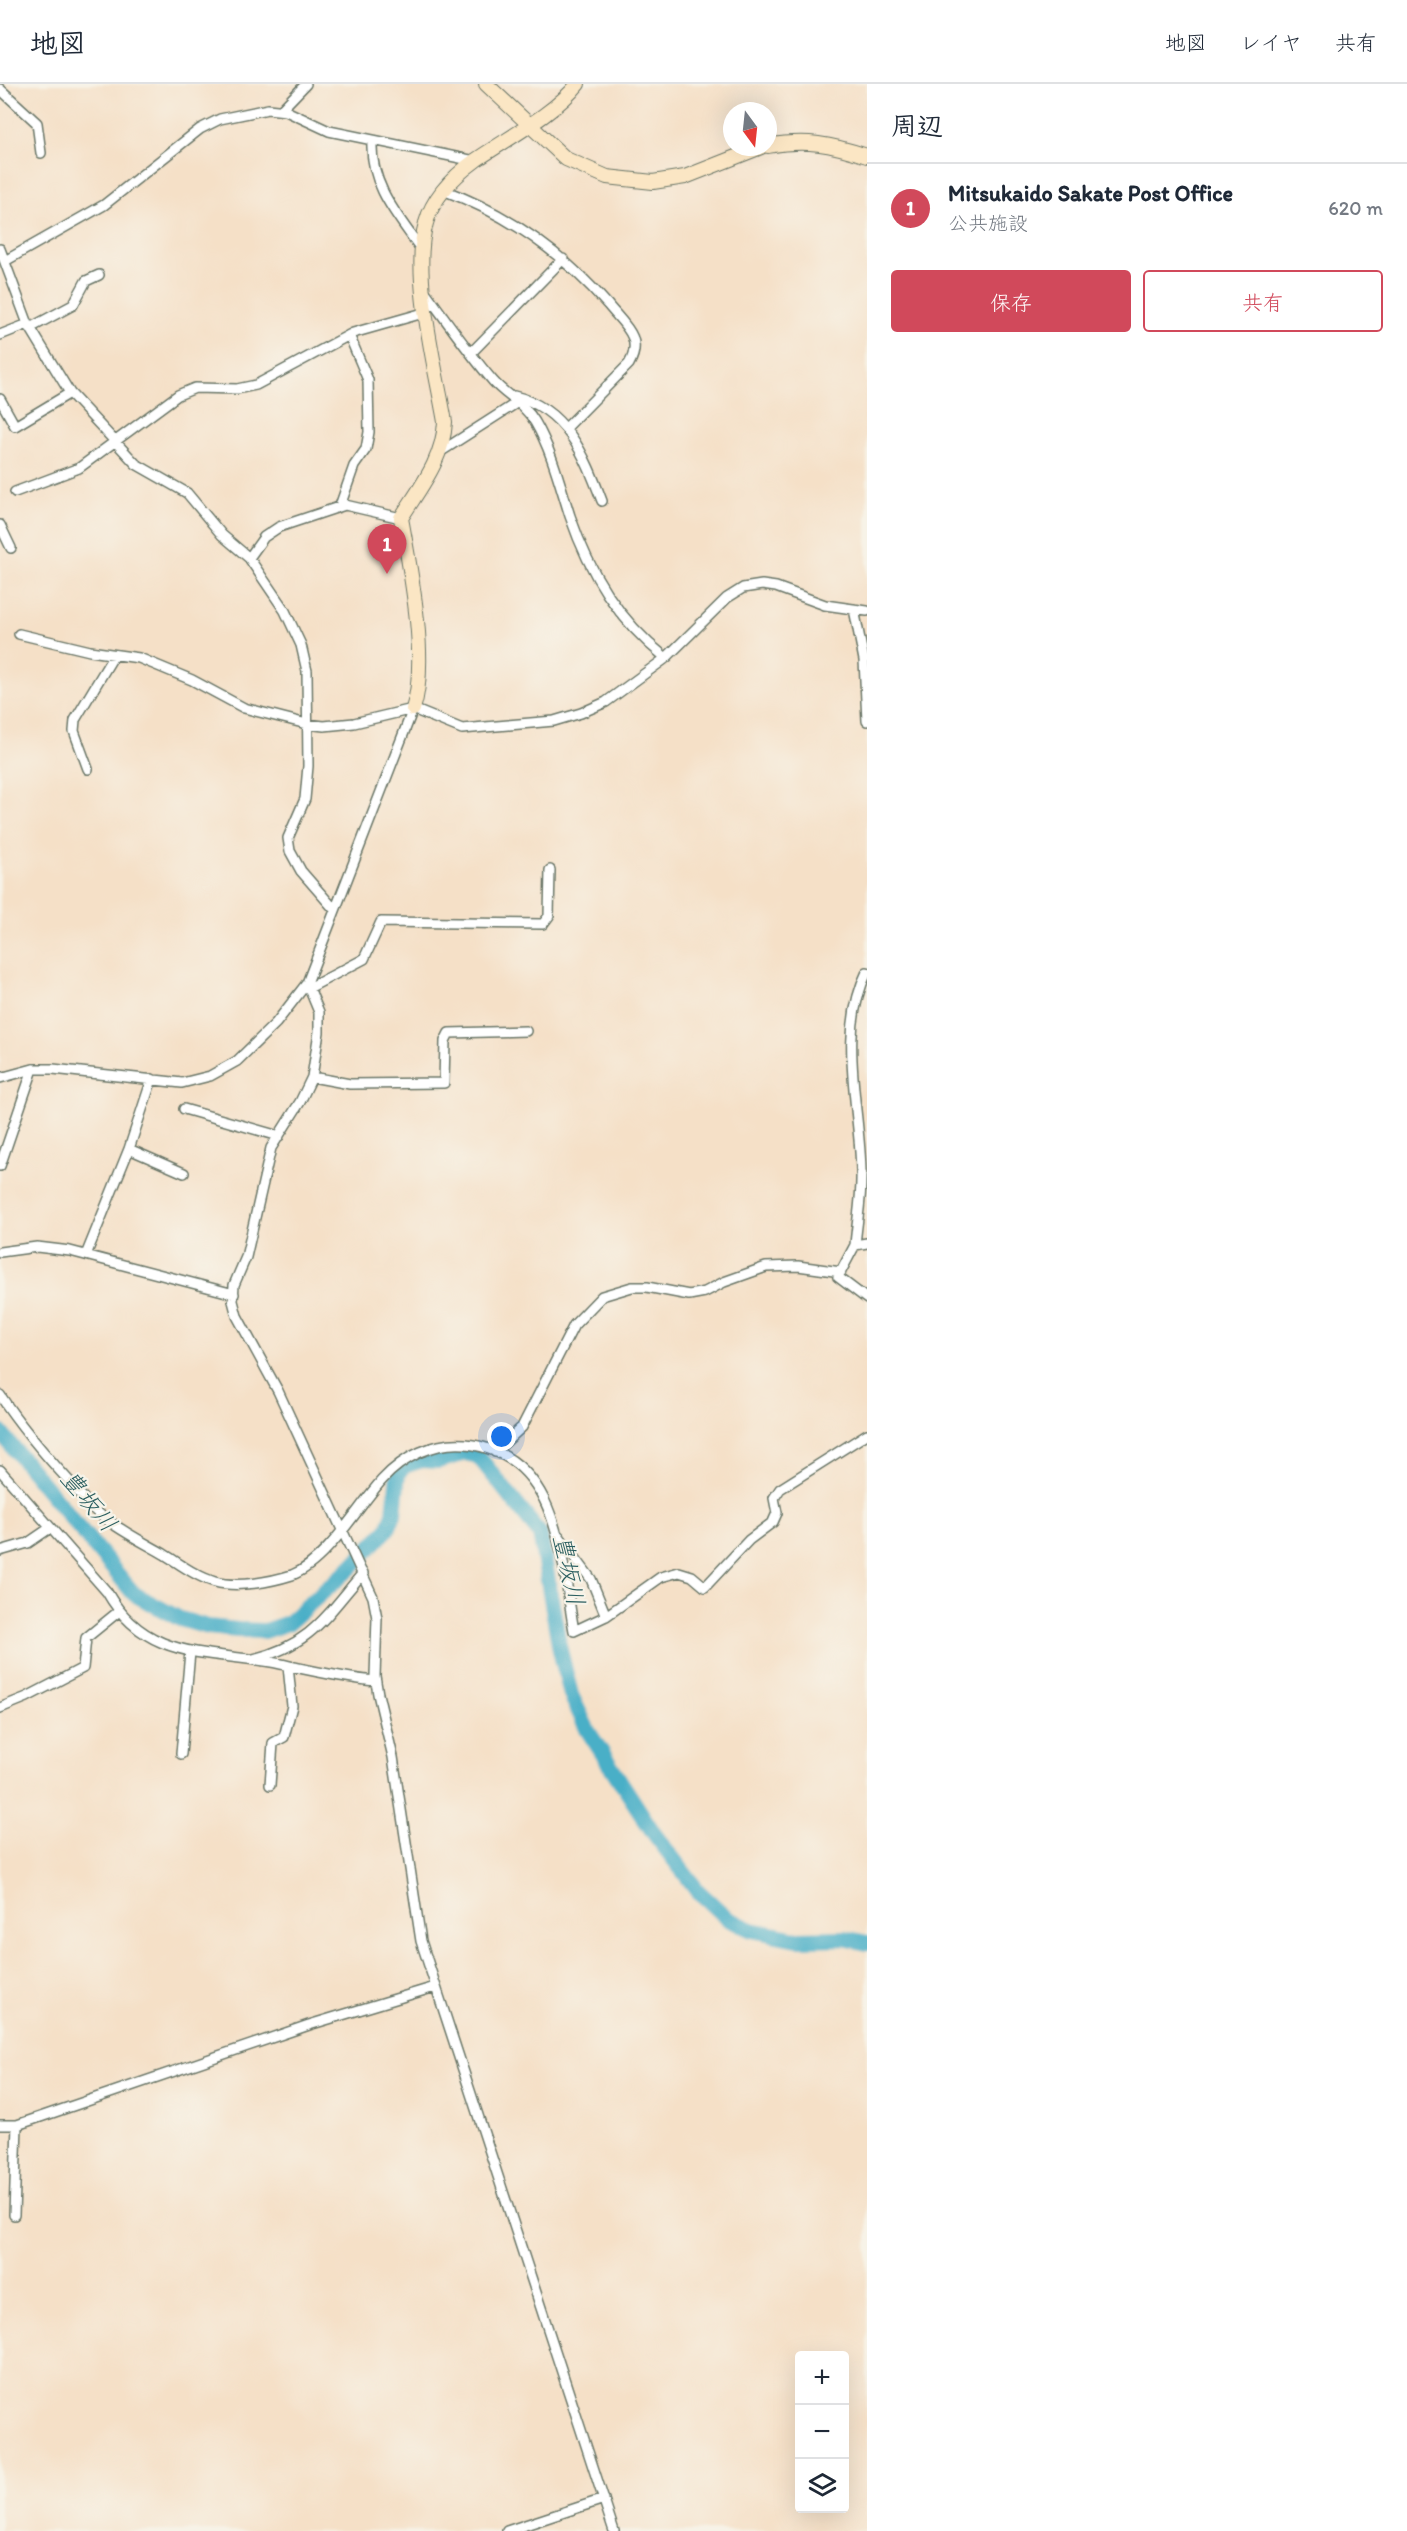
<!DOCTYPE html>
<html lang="ja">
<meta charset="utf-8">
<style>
:root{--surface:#fff;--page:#f6f6f7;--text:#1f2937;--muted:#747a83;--line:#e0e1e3;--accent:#d1495b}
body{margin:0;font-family:Itim,"Klee One",sans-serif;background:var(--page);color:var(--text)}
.controls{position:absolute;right:18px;bottom:18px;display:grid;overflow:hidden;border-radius:6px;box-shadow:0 6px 24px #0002}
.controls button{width:54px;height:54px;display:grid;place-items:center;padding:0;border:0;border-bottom:2px solid var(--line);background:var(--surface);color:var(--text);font:30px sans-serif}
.compass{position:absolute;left:723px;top:18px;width:54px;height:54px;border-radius:50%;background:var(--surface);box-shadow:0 6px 24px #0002;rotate:165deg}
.you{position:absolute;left:502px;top:1353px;width:21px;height:21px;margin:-15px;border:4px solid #fff;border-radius:50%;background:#1a73e8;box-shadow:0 0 0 9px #1a73e833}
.badge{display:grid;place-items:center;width:39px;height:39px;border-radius:50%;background:var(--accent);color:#fff;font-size:20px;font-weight:700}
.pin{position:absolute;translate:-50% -50px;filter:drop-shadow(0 2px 3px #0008)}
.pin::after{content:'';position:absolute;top:32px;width:21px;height:18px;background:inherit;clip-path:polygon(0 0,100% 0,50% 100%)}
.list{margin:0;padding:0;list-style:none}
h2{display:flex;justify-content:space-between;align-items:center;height:78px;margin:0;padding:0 24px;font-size:26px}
h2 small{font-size:20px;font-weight:400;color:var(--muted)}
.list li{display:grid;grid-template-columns:39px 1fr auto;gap:18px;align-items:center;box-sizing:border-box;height:90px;padding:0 24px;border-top:2px solid var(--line)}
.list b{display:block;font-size:22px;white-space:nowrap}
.list p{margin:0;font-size:20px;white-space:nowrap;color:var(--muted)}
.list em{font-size:20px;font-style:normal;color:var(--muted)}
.actions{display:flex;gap:12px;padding:18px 24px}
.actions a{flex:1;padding:14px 0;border:2px solid var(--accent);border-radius:6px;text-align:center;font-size:21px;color:var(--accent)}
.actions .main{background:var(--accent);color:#fff}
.icon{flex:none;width:33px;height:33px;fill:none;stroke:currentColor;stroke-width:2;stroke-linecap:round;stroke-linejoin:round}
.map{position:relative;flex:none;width:867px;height:2447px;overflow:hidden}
header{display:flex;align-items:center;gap:36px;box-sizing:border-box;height:84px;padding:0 30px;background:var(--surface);border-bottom:2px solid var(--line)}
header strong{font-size:28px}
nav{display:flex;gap:33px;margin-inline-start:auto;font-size:21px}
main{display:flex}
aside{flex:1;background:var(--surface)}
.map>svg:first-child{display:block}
</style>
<header>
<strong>地図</strong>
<nav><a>地図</a><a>レイヤ</a><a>共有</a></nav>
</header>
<main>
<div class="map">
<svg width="867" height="2447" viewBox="0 0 867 2447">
<rect width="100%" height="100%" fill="#f7f3e8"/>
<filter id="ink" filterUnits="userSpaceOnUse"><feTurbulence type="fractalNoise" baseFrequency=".0167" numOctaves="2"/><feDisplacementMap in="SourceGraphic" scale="12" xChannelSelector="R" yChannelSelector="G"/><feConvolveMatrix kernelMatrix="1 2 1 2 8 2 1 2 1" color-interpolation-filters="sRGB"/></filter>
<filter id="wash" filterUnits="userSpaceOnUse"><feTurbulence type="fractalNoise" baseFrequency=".008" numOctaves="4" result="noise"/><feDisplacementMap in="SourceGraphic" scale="24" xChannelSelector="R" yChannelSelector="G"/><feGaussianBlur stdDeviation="1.35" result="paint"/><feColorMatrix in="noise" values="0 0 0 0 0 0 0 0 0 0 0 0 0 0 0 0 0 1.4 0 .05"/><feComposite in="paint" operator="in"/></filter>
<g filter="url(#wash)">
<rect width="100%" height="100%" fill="#f5e0c7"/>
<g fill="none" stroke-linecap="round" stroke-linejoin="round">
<path stroke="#48afc7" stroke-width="16" d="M0,1348L134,1510L180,1535L208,1543L238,1546L264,1547L288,1539L349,1485L388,1445L394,1430L398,1389L403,1382L422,1376L438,1377L465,1369L478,1372L540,1450L560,1566L571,1611L588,1647L655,1751L698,1807L728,1835L752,1846L797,1855L844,1854L867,1859"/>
</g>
</g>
<g filter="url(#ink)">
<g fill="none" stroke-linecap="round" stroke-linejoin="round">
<defs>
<path id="street" d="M0,5L37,39L41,69
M281,26L306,0
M372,57C370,101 397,131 421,165
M443,106C508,130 563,169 608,221C624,241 644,254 629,280L566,344
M0,165L28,240L70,309L136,380L187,409L222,451L249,474L285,527L301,561L307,587L308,682L305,715L288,754L290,767L301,787L335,826
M5,177L104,121L200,45L220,35L268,25L286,27L329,47L475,77
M424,206C446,236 468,268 493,297C506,312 525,320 535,338C552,367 560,401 570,432C590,490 618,536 666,574
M30,244L73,221L86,197L99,191
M0,251L28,240
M471,269L563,175
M514,312C566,324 585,372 602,417
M0,315L15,342L70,309
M440,368L518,318
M15,408L79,384L178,311L195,304L237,305L256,301L353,249L427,228
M340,422L354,382L366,365L369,348L368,296L349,251
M0,441L11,464
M249,474L264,453L279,443L345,421L401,434
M854,525L864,576L867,637
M19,550L90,567L139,574L192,596L244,624L307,640L324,642L354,639L413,625L462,645L554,637L581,629L606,618L666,574L727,514L743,504L762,501L776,503L825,521L867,527
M88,685L74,647L75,636L114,571
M307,899L319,928V948L312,993L300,1018L271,1064L246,1173L234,1201L233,1217L237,1232L278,1307L373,1513L377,1534L375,1592L378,1610L393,1673L421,1857L614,2447
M309,904L364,875L381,838L543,840L549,832L550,786
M312,993L350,1000L444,999L445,957L449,949L526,947
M0,994L33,985H53L182,999L210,992L237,977L276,939L307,899L413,625
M152,995L129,1065L184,1089
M184,1025L279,1052
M0,1082L33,985
M867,1159L855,1161L838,1193L867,1215
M855,1161C857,1137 862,1112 861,1088C860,1023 837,949 867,888
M0,1168L37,1163L70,1167L234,1210
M86,1171L129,1065
M0,1311C21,1343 45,1371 71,1399C80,1410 90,1424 102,1432C121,1447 143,1458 164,1470C180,1480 197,1493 215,1498C237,1504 270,1498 292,1491C326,1478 357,1424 382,1396C403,1373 434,1357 466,1360C560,1370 561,1475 574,1547L606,1532L661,1493L679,1488L692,1492L705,1503L749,1456L773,1438L777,1429L774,1414L780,1405L867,1350
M495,1368L522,1343L574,1241L602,1212L632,1203H647L689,1211L705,1208L724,1198L766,1183L798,1182L841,1188
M0,1386L107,1508C147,1579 212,1566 281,1580C313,1587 343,1594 376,1597
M559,1452L591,1495L606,1532
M0,1467L28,1459L50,1444
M253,1575C311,1561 326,1532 363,1489
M0,1624L27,1613L83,1584L86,1554L118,1528
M181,1670L190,1568
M270,1701L273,1659L284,1653L292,1622L288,1582
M0,2041H17L309,1941L435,1903
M14,2131L17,2041
M507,2447L604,2415"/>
<path id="secondary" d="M486,0L566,75L607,93L653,98L685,93L761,63
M768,62C806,55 831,60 867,72
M413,625C429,578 410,484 401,434C421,402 443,376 445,338C436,285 411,190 426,139C433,113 454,92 476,76C508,54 554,30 578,0"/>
</defs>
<use href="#street" stroke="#6a7667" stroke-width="12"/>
<use href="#secondary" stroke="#6a7667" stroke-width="16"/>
<use href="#street" stroke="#fff" stroke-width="9"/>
<use href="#secondary" stroke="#fbe6c4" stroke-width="14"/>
</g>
</g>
<g text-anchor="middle" stroke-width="4.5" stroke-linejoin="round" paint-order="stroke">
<g font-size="24" font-style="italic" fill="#2b5f60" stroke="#f7f3e8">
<text transform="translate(89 1417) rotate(50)" y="8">豊坂川</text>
<text transform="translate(569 1486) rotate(78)" y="8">豊坂川</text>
</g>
</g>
</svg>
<div class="controls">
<button>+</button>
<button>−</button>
<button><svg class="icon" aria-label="layers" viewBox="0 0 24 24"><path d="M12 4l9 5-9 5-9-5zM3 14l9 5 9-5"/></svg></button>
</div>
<svg class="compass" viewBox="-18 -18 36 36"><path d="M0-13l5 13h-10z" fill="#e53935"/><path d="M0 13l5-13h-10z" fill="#747a83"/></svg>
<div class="you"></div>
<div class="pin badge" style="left:387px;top:490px">1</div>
</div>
<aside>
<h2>周辺<small></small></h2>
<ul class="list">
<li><span class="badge">1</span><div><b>Mitsukaido Sakate Post Office</b><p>公共施設</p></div><em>620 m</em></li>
</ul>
<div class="actions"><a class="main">保存</a><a>共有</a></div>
</aside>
</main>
